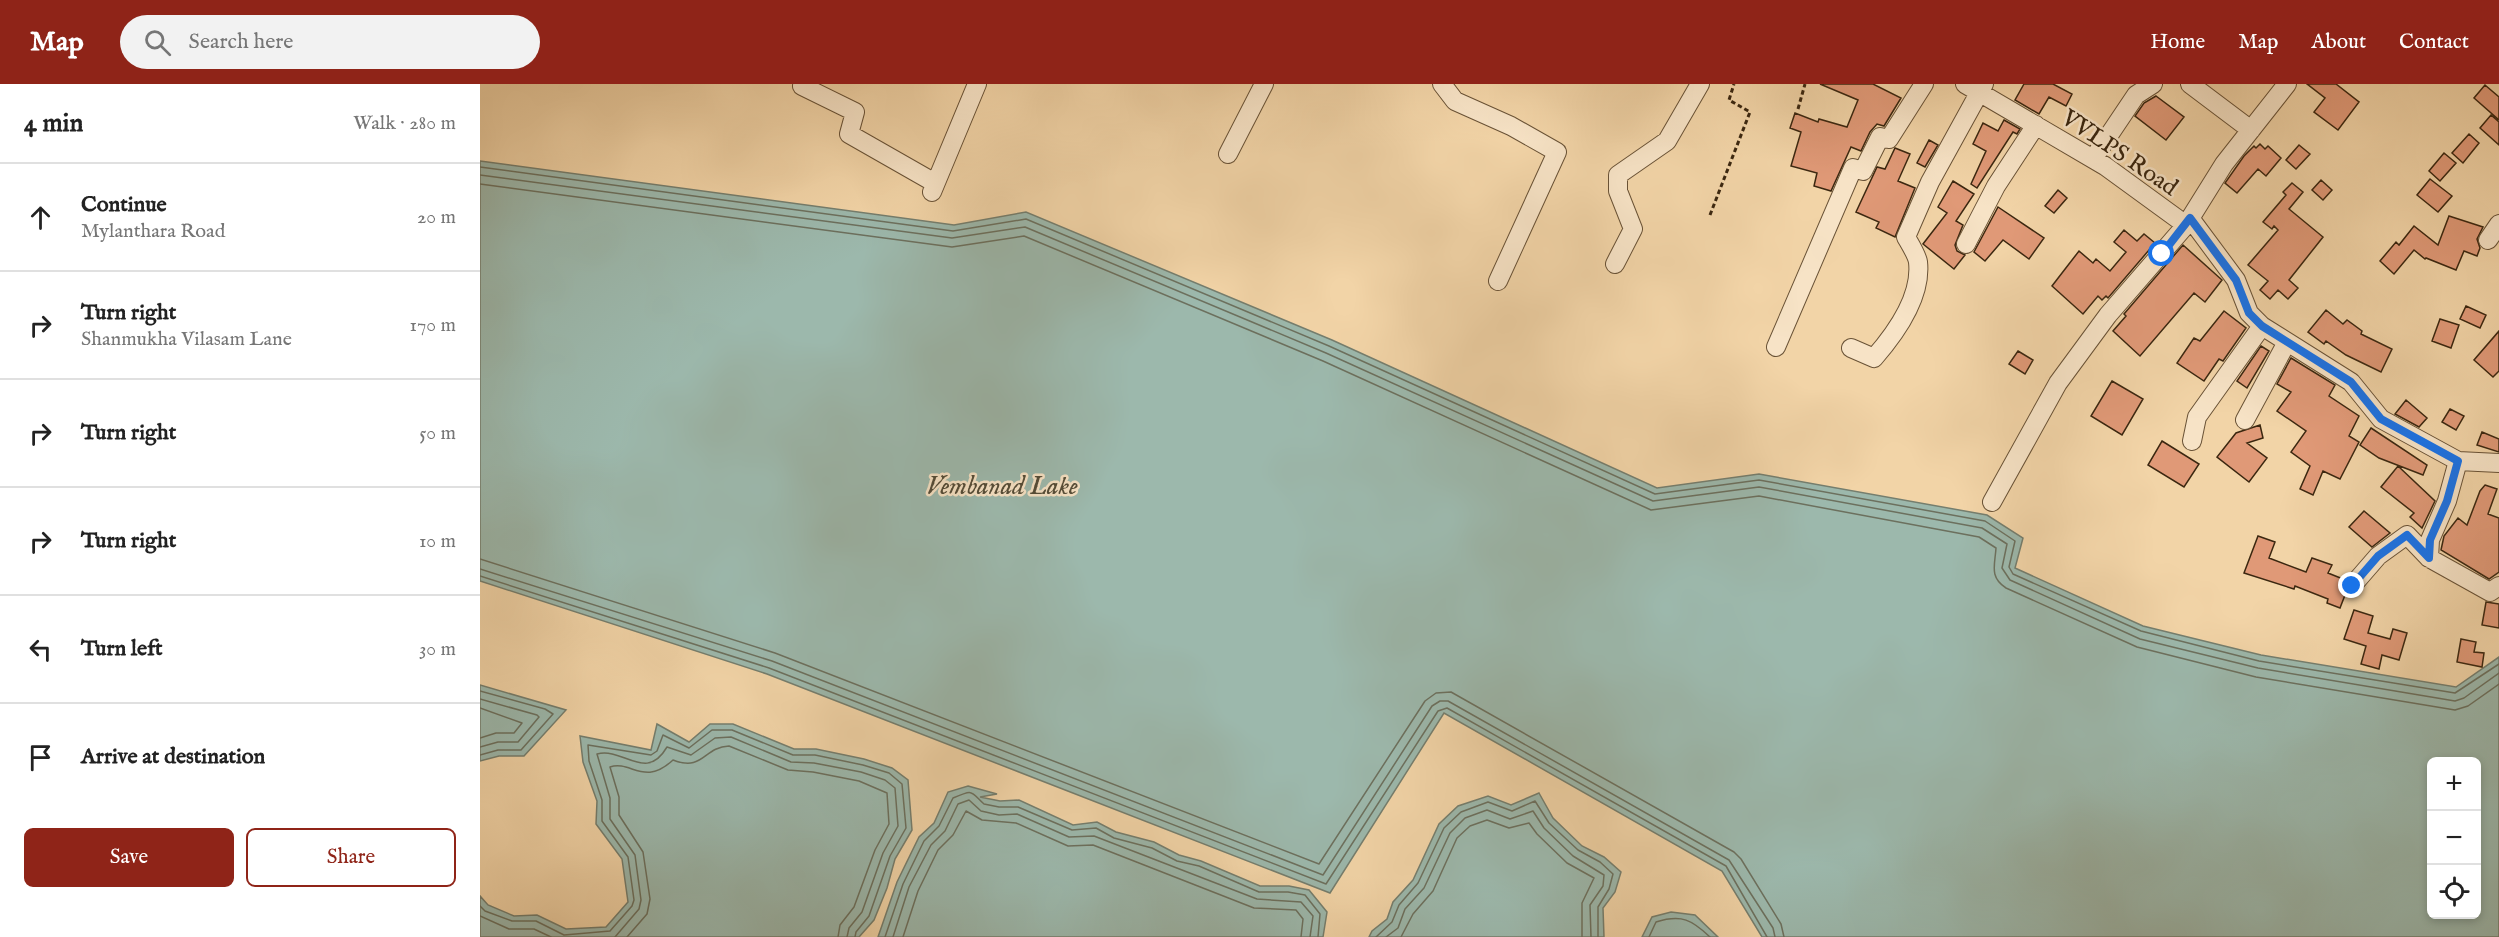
<!DOCTYPE html>
<meta charset="utf-8">
<style>
:root{--surface:#fff;--page:#f2f2f2;--text:#222;--muted:#767676;--line:#e0e0e0;--accent:#8f2418}
body{margin:0;font-family:"IM FELL English",serif;background:var(--page);color:var(--text)}
.controls{position:absolute;right:18px;bottom:18px;display:grid;overflow:hidden;border-radius:9px;box-shadow:0 3px 9px #0003}
.controls button{width:54px;height:54px;display:grid;place-items:center;padding:0;border:0;border-bottom:2px solid var(--line);background:var(--surface);color:var(--text);font:30px sans-serif}
.stop{position:absolute;width:18px;height:18px;margin:-14px;border:4px solid #1a73e8;border-radius:50%;background:#fff}
.stop.end{background:#1a73e8;border-color:#fff;box-shadow:0 2px 6px #0008}
.list{margin:0;padding:0;list-style:none}
h2{display:flex;justify-content:space-between;align-items:center;height:78px;margin:0;padding:0 24px;font-size:26px}
h2 small{font-size:20px;font-weight:400;color:var(--muted)}
.list li{display:grid;grid-template-columns:39px 1fr auto;gap:18px;align-items:center;box-sizing:border-box;height:108px;padding:0 24px;border-top:2px solid var(--line)}
.list b{display:block;font-size:22px;white-space:nowrap}
.list p{margin:0;font-size:20px;white-space:nowrap;color:var(--muted)}
.list em{font-size:20px;font-style:normal;color:var(--muted)}
.actions{display:flex;gap:12px;padding:18px 24px}
.actions a{flex:1;padding:14px 0;border:2px solid var(--accent);border-radius:9px;text-align:center;font-size:21px;color:var(--accent)}
.actions .main{background:var(--accent);color:#fff}
.icon{flex:none;width:33px;height:33px;fill:none;stroke:currentColor;stroke-width:2;stroke-linecap:round;stroke-linejoin:round}
.map{position:relative;flex:none;width:2019px;height:853px;overflow:hidden}
header{display:flex;align-items:center;gap:36px;box-sizing:border-box;height:84px;padding:0 30px;background:var(--accent);color:#fff}
header strong{font-size:28px}
nav{display:flex;gap:33px;margin-inline-start:auto;font-size:21px}
.search{width:420px;height:54px;background:var(--page);display:flex;align-items:center;gap:15px;box-sizing:border-box;padding:0 21px;border-radius:33px;color:var(--muted);font-size:22px}
main{display:flex}
aside{flex:1;background:var(--surface)}
.map>svg:first-child{display:block}
</style>
<header>
<strong>Map</strong>
<div class="search"><svg class="icon" aria-label="search" viewBox="0 0 24 24"><circle cx="10" cy="10" r="6"/><path d="M15 15l6 6"/></svg>Search here</div>
<nav><a>Home</a><a>Map</a><a>About</a><a>Contact</a></nav>
</header>
<main>
<aside>
<h2>4 min<small>Walk · 280 m</small></h2>
<ul class="list">
<li><svg class="icon" aria-label="ahead" viewBox="0 0 24 24"><path d="M12 20V5M6 11l6-6 6 6"/></svg><div><b>Continue</b><p>Mylanthara Road</p></div><em>20 m</em></li>
<li><svg class="icon" aria-label="right" viewBox="0 0 24 24"><path d="M7 20v-9h11M14 6l5 5-5 5"/></svg><div><b>Turn right</b><p>Shanmukha Vilasam Lane</p></div><em>170 m</em></li>
<li><svg class="icon" aria-label="right" viewBox="0 0 24 24"><path d="M7 20v-9h11M14 6l5 5-5 5"/></svg><div><b>Turn right</b></div><em>50 m</em></li>
<li><svg class="icon" aria-label="right" viewBox="0 0 24 24"><path d="M7 20v-9h11M14 6l5 5-5 5"/></svg><div><b>Turn right</b></div><em>10 m</em></li>
<li><svg class="icon" aria-label="left" viewBox="0 0 24 24"><path d="M17 20v-9H6M10 6l-5 5 5 5"/></svg><div><b>Turn left</b></div><em>30 m</em></li>
<li><svg class="icon" aria-label="arrive" viewBox="0 0 24 24"><path d="M6 21V4h12l-3 4 3 4H6"/></svg><div><b>Arrive at destination</b></div></li>
</ul>
<div class="actions"><a class="main">Save</a><a>Share</a></div>
</aside>
<div class="map">
<svg width="2019" height="853" viewBox="0 0 2019 853">
<rect width="100%" height="100%" fill="#f2d4a7"/>
<filter id="stains"><feTurbulence type="fractalNoise" baseFrequency=".00333" numOctaves="4"/><feColorMatrix values="0 0 0 0 .2 0 0 0 0 .09 0 0 0 0 .02 0 0 0 .5 -.17"/></filter>
<radialGradient id="worn" r=".72"><stop offset=".6" stop-color="#630" stop-opacity="0"/><stop offset="1" stop-color="#630" stop-opacity=".3"/></radialGradient>
<path fill="#9cb8ac" stroke="#757e6e" stroke-width="1.5" fill-rule="evenodd" d="M0,77L474,141L546,128L852,256L1177,404L1279,390L1507,431L1543,454L1535,484L1663,542L1781,571L1976,603L2019,573V853H1282L1242,787L964,629L850,809L287,590L0,497ZM1952,678H1996V830H1952Z
M0,601L86,626L44,672H19L0,677Z
M177,640L209,658L230,640H253L314,665H336L384,675L412,684L428,696L432,746L415,775L407,804L394,836L379,853H0V812L8,821L34,832L57,831L86,845L126,843L148,818L142,775L116,740L117,717L103,678L100,652L171,666Z
M488,702L517,710L500,713L520,717L539,716L593,741L617,738L636,748L674,758L699,771L721,777L780,802H809L829,806L847,828L843,853H398L417,798L439,753L454,739L468,708Z
M1059,709L1073,734L1102,762L1124,773L1141,788L1135,808L1123,824L1124,853H889L892,847L907,835L913,818L933,796L959,740L978,722L1008,712L1031,721Z
M1191,828L1215,831L1238,853H1162L1172,833Z"/>
<g fill="none" stroke-linecap="round" stroke-linejoin="round">
<path stroke="#6c705e" stroke-width="1.5" d="M0,83L473,147L546,135L849,262L1175,410L1279,396L1505,437L1535,457L1529,483L1533,490L1661,547L1779,577L1975,609L2019,580
M0,91L472,154L545,143L846,269L1173,417L1279,403L1502,444L1527,460L1522,484L1530,496L1660,555L1778,584L1975,617L1984,614L2019,589
M0,100L472,163L544,152L843,277L1171,426L1279,412L1499,453L1516,464C1515,481 1509,493 1526,504L1657,563L1776,593L1975,626L1988,622L2019,600
M0,475L295,569L839,780L945,617L956,609L971,608L1254,768L1261,775L1301,840L1304,853
M0,485L292,577L843,791L952,622L960,617H968L1249,776L1293,844L1295,853
M0,492L289,584L846,800L958,627L967,624L1246,782L1287,853
M0,607L65,625L73,630L41,666H18L0,671
M0,615L57,631L59,633L38,658H18L0,663
M0,624L42,639L34,649H16L0,654
M0,822L5,827L32,837H56L84,851L130,847L152,822L154,816L148,773L122,737V716L109,677L108,661L171,671L177,667L183,651L209,664L232,646H252L313,671H335L383,681L409,689L422,700L426,744L410,772L389,832L376,848L375,853
M0,832L29,845H54L71,853
M135,853L159,825L161,816L155,771L130,735V714L117,670C144,663 166,699 187,663L211,671L235,654L251,653L311,678L334,679L381,688L405,696L415,704L418,742L403,769L382,828L369,844L367,853
M147,853L167,830L170,815L163,768L139,731V713L130,683C151,676 164,703 193,676C224,688 223,663 249,662L308,686L333,688L379,697L407,709L409,740L395,766L374,823L360,841L358,853
M405,853L423,800L444,757L459,742L473,714C494,705 490,707 504,720L519,723H538L592,746L616,744L634,754L672,764L697,777L719,782L779,808H808L825,811L840,830L838,853
M413,853L429,803L451,761L465,747L478,720L489,716L501,727L519,731L537,730L589,753L614,752L777,815L821,818L833,832L830,853
M423,853L438,807L458,766L473,751L486,727L502,736L536,739L588,762L613,761L774,824L816,826L823,835L821,853
M896,853L912,838L919,821L938,799L964,744L981,728L1008,718L1032,727L1055,717L1069,739L1098,766L1120,778L1133,790L1129,805L1118,823V853
M906,853L918,844L925,825L944,804L970,749L985,734L1007,726L1030,735L1053,727L1064,744L1093,772L1124,791L1123,802L1110,821L1111,853
M921,853L933,830L953,807L977,754L990,742L1007,736L1029,744L1049,739L1057,750L1087,779L1114,794L1102,819V853
M1169,853L1176,838C1202,830 1212,836 1230,853"/>
</g>
<path fill="#e09977" stroke="#3b2710" stroke-width="1.5" d="M1340,0H1393L1421,14L1404,42L1397,40L1390,48L1381,67L1371,63L1351,107L1334,102L1337,89L1311,82L1321,48L1310,44L1315,29L1338,38L1339,35L1367,43L1378,16Z
M1544,0H1573L1592,10L1586,22L1569,13L1559,30L1535,16Z
M1827,0H1856L1879,18L1858,46L1834,28L1845,14Z
M2005,1L2019,13V36L1994,14Z
M1676,12L1704,33L1686,56L1655,32L1664,19Z
M2011,31L2019,38V61L2000,44Z
M1524,36L1540,45L1537,50L1533,48L1497,104L1491,100L1506,67L1493,60L1503,39L1518,47Z
M1989,50L1999,59L1983,79L1972,69Z
M1449,56L1458,61L1445,83L1437,79Z
M1780,60L1785,65L1788,62L1801,74L1786,92L1778,85L1757,109L1745,99L1764,72L1774,62L1776,64Z
M1819,61L1830,70L1816,85L1806,76Z
M1415,64L1430,70L1418,97L1435,104L1415,153L1396,144L1399,138L1376,128L1397,83L1405,85Z
M1964,69L1976,79L1960,97L1949,87Z
M1950,95L1972,112L1958,128L1937,111Z
M1841,96L1852,106L1843,116L1832,106Z
M1473,97L1494,110L1476,137L1483,141L1475,161L1477,167L1485,171L1474,185L1443,160L1467,129L1458,123Z
M1812,99L1823,108L1809,125L1843,153L1809,196L1818,204L1808,215L1798,206L1790,215L1780,206L1788,197L1768,181L1798,146L1794,142L1792,145L1783,138L1806,111L1803,108Z
M1578,106L1587,114L1574,129L1565,122Z
M1518,123L1564,154L1549,175L1523,156L1505,177L1494,168Z
M1969,132L2003,143L1997,155L2000,164L1997,172L1984,167L1976,186L1946,174L1945,175L1934,166L1914,190L1900,177L1916,158L1919,161L1934,142L1958,161Z
M1644,146L1657,157L1664,150L1675,159L1628,214L1626,212L1622,216L1618,212L1603,230L1572,202L1599,167L1613,179L1616,175L1630,187L1646,168L1634,158Z
M1703,161L1742,196L1725,218L1714,209L1660,272L1633,247L1646,232L1644,230Z
M1986,222L2006,231L2000,244L1980,235Z
M1846,226L1863,240L1867,236L1882,247L1881,250L1912,265L1901,288L1866,271L1846,257L1844,260L1828,248Z
M1744,227L1766,244L1743,277L1739,275L1724,297L1697,279L1714,254L1720,257Z
M1960,235L1979,241L1971,264L1952,257Z
M2019,247V287L2013,293L1994,276Z
M1781,262L1789,267L1767,304L1757,297Z
M1538,267L1553,276L1545,290L1529,280Z
M1811,274L1855,301L1849,312L1879,332L1869,352L1879,358L1860,395L1843,387L1833,411L1820,405L1830,382L1811,368L1826,347L1797,327L1811,308L1797,300Z
M1632,297L1663,315L1642,351L1611,332Z
M1926,316L1947,334L1939,343L1915,330Z
M1970,325L1984,332L1976,346L1962,338Z
M1780,341L1783,354L1767,359L1787,374L1769,398L1737,373L1756,349Z
M1891,344L1947,381L1943,391L1899,374L1880,361Z
M2002,348L2019,355V368L1997,361Z
M1682,357L1719,380L1704,403L1668,381Z
M1918,382L1955,417L1942,444L1930,433L1934,429L1901,403Z
M2005,401L2017,405L2008,430L2019,434V488L2009,495L1961,466L1964,452L1978,434L1987,441L2000,407Z
M1884,427L1910,449L1892,463L1869,443Z
M1778,452L1795,458L1789,474L1826,488L1832,474L1852,481L1848,489L1863,495L1861,505L1865,511L1860,524L1847,519L1848,515L1815,502L1814,505L1764,489Z
M2006,518L2019,520V544L2002,541Z
M1874,526L1893,532L1888,549L1910,555L1913,545L1927,549L1919,576L1902,571L1899,585L1881,580L1886,562L1864,555Z
M1981,555L1996,558L1994,568L2004,569L2002,583L1977,578Z"/>
<g fill="none" stroke-linecap="round" stroke-linejoin="round">
<defs>
<path id="minor" d="M962,0L975,17L1031,42L1077,68L1018,197
M1485,0L1625,82L1706,141
M1710,0L1771,46
M322,2L375,28L369,50L455,99
M748,70L784,0
M1613,75L1656,11L1673,0
M452,108L497,0
M1710,134L1756,196L1769,229L1782,242L1871,298L1901,335L1978,377L2019,379
M2008,156L2019,140
M1486,160L1516,102L1556,41
M1135,180L1153,145L1138,107V91L1187,57L1220,0
M1296,263L1373,84L1383,87L1400,53L1409,55L1444,0
M1371,264L1394,274C1415,250 1442,213 1438,178C1437,171 1430,160 1426,153L1450,98L1504,0
M1765,336L1807,258
M1712,357L1717,333L1782,242
M1978,377L1967,417L1950,456L1949,474L2010,508L2019,502
M1512,418L1578,299L1628,231L1706,141L1744,80L1807,0
M1872,502L1898,472L1927,451L1949,474"/>
</defs>
<use href="#minor" stroke="#695236" stroke-width="20"/>
<path stroke="#3b2710" stroke-width="3" stroke-dasharray="4.5 3" stroke-linecap="butt" d="M1318,25L1325,0
M1230,131L1270,28L1249,16L1254,0"/>
<use href="#minor" stroke="#f7e3c6" stroke-width="18"/>
</g>
<g fill="none" stroke-linecap="round" stroke-linejoin="round">
<path stroke="#1a73e8" stroke-width="8" d="M1682,170L1710,134L1756,196L1769,229L1782,242L1871,298L1901,335L1978,377L1967,417L1950,456L1949,474L1927,451L1898,472L1872,502"/>
</g>
<g text-anchor="middle" stroke-width="5" stroke-linejoin="round" paint-order="stroke">
<g font-size="24" fill="#3b2710" stroke="#f7e3c6">
<text transform="translate(1640 68) rotate(34)" y="8">VVLPS Road</text>
</g>
<g font-size="26" font-style="italic" fill="#534b37" stroke="#f7e3c6">
<text x="522" y="410">Vembanad Lake</text>
</g>
</g>
<rect width="100%" height="100%" filter="url(#stains)"/>
<rect width="100%" height="100%" fill="url(#worn)"/>
</svg>
<div class="controls">
<button>+</button>
<button>−</button>
<button><svg class="icon" aria-label="locate" viewBox="0 0 24 24"><circle cx="12" cy="12" r="6"/><path d="M12 2v4M12 18v4M2 12h4M18 12h4"/></svg></button>
</div>
<div class="stop" style="left:1682px;top:170px"></div>
<div class="stop end" style="left:1872px;top:502px"></div>
</div>
</main>
